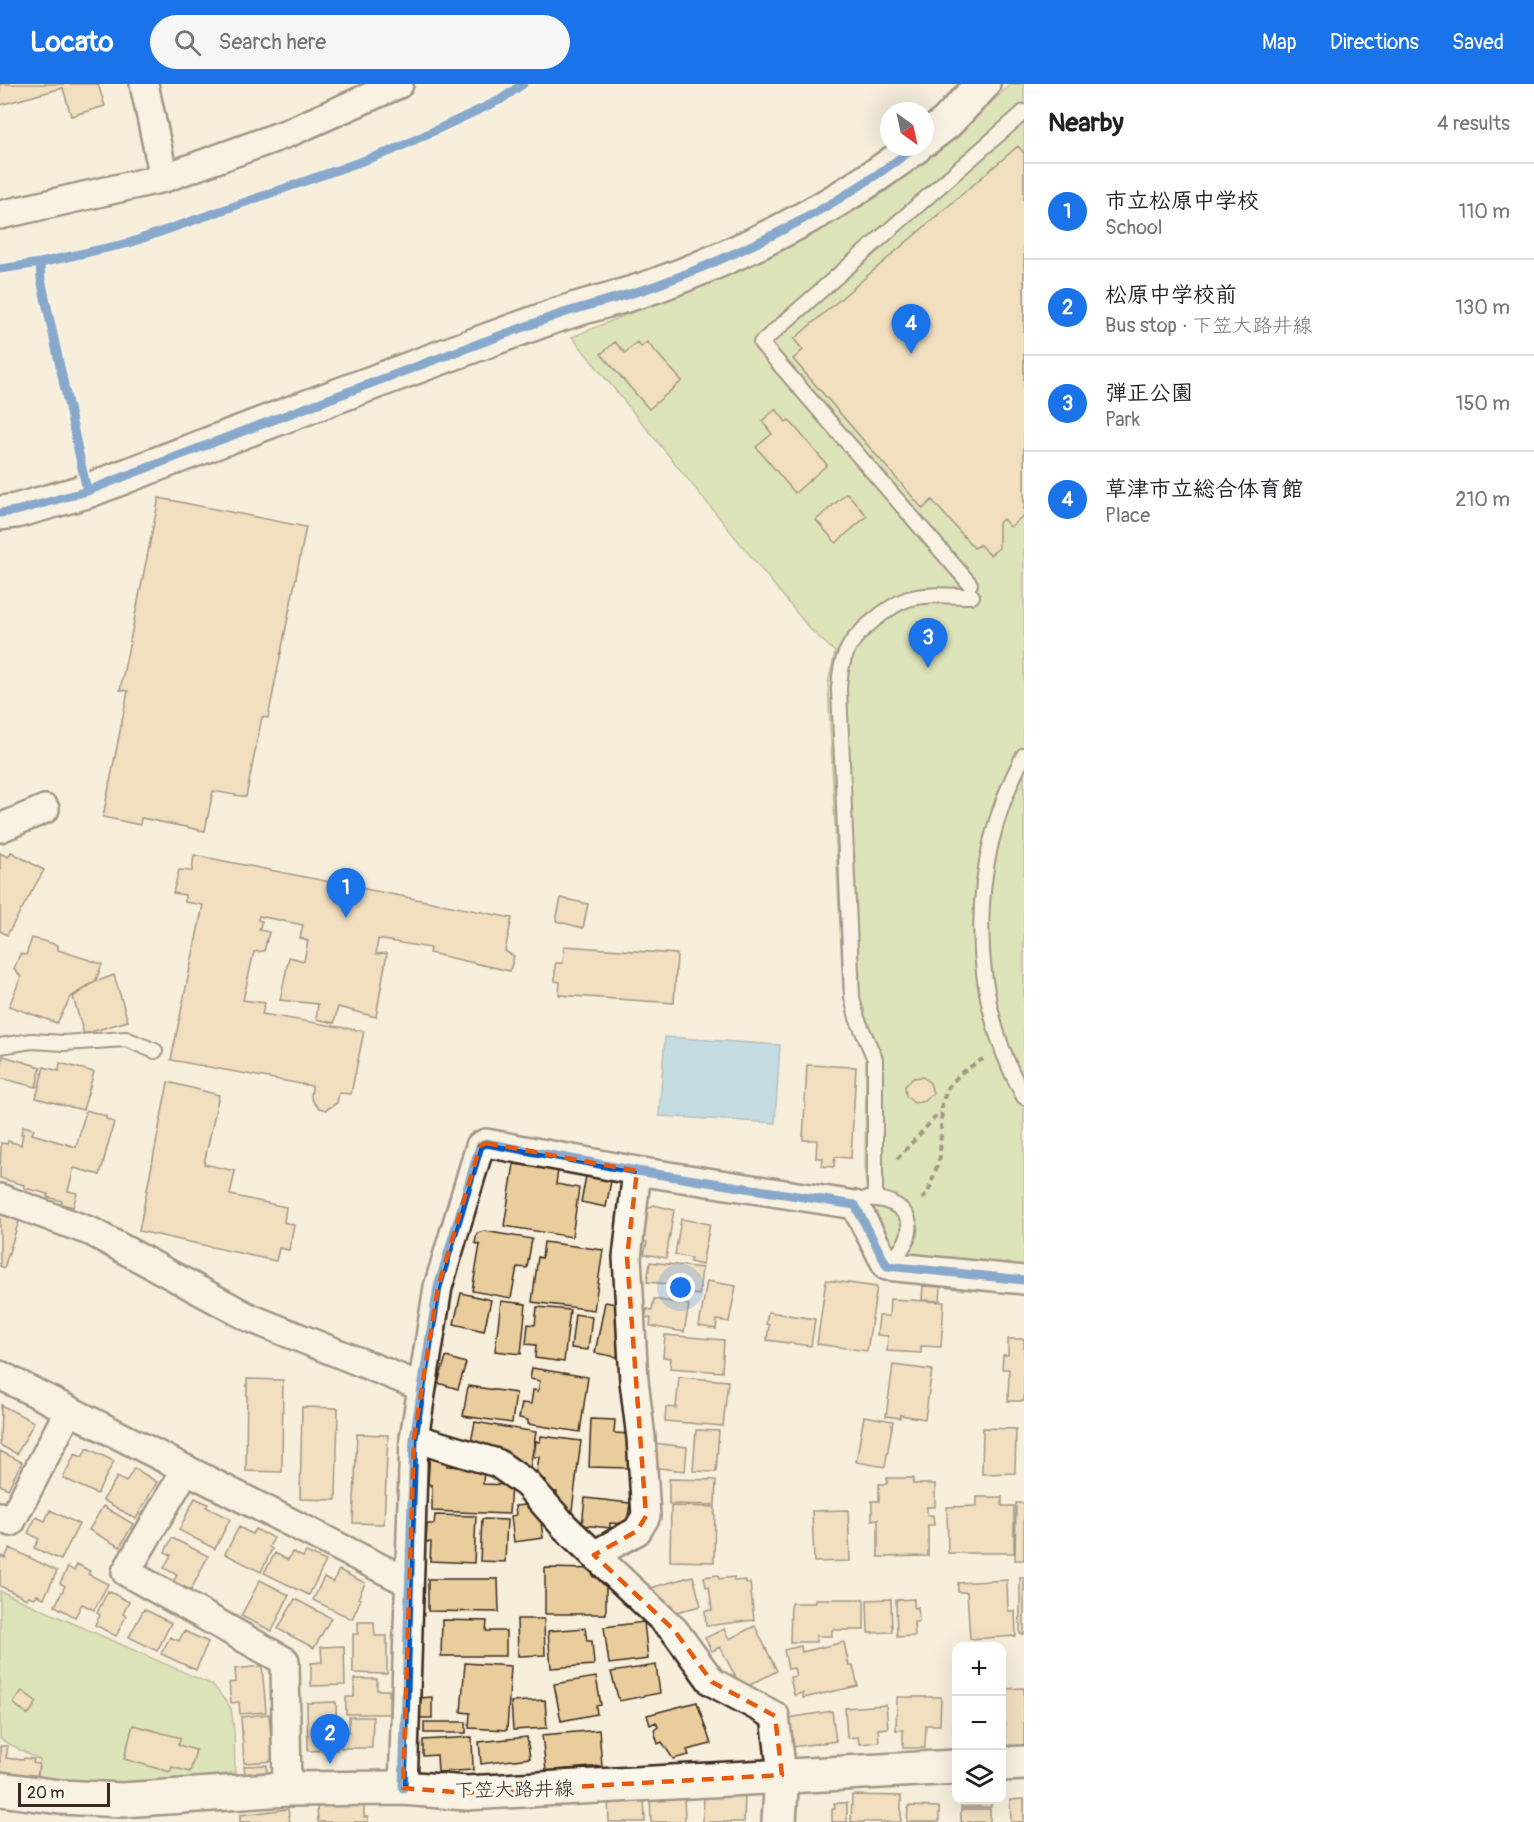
<!DOCTYPE html>
<meta charset="utf-8">
<style>
:root{--surface:#fff;--page:#f6f6f6;--text:#202124;--muted:#757577;--line:#e0e0e0;--accent:#1a73e8}
body{margin:0;font-family:Pangolin,"Klee One",sans-serif;background:var(--page);color:var(--text)}
.controls{position:absolute;right:18px;bottom:18px;display:grid;overflow:hidden;border-radius:12px;box-shadow:0 6px 24px #0002}
.controls button{width:54px;height:54px;display:grid;place-items:center;padding:0;border:0;border-bottom:2px solid var(--line);background:var(--surface);color:var(--text);font:30px sans-serif}
.compass{position:absolute;left:880px;top:18px;width:54px;height:54px;border-radius:50%;background:var(--surface);box-shadow:0 6px 24px #0002;rotate:147deg}
.scale{position:absolute;left:18px;bottom:15px;width:92px;box-sizing:border-box;padding-left:6px;border:3px solid #3b2a1e;border-top:0;font-size:16px;line-height:21px;white-space:nowrap;color:#3b2a1e;-webkit-text-stroke:4px #fbf7ec;paint-order:stroke}
.you{position:absolute;left:681px;top:1204px;width:21px;height:21px;margin:-15px;border:4px solid #fff;border-radius:50%;background:#1a73e8;box-shadow:0 0 0 9px #1a73e833}
.badge{display:grid;place-items:center;width:39px;height:39px;border-radius:50%;background:var(--accent);color:#fff;font-size:20px;font-weight:700}
.pin{position:absolute;translate:-50% -50px;filter:drop-shadow(0 2px 3px #0008)}
.pin::after{content:'';position:absolute;top:32px;width:21px;height:18px;background:inherit;clip-path:polygon(0 0,100% 0,50% 100%)}
.list{margin:0;padding:0;list-style:none}
h2{display:flex;justify-content:space-between;align-items:center;height:78px;margin:0;padding:0 24px;font-size:26px}
h2 small{font-size:20px;font-weight:400;color:var(--muted)}
.list li{display:grid;grid-template-columns:39px 1fr auto;gap:18px;align-items:center;box-sizing:border-box;height:96px;padding:0 24px;border-top:2px solid var(--line)}
.list b{display:block;font-size:22px;white-space:nowrap}
.list p{margin:0;font-size:20px;white-space:nowrap;color:var(--muted)}
.list em{font-size:20px;font-style:normal;color:var(--muted)}
.icon{flex:none;width:33px;height:33px;fill:none;stroke:currentColor;stroke-width:2;stroke-linecap:round;stroke-linejoin:round}
.map{position:relative;flex:none;width:1024px;height:1738px;overflow:hidden}
header{display:flex;align-items:center;gap:36px;box-sizing:border-box;height:84px;padding:0 30px;background:var(--accent);color:#fff}
header strong{font-size:28px}
nav{display:flex;gap:33px;margin-inline-start:auto;font-size:21px}
.search{width:420px;height:54px;background:var(--page);display:flex;align-items:center;gap:15px;box-sizing:border-box;padding:0 21px;border-radius:33px;color:var(--muted);font-size:22px}
main{display:flex}
aside{flex:1;background:var(--surface)}
.map>svg:first-child{display:block}
</style>
<header>
<strong>Locato</strong>
<div class="search"><svg class="icon" aria-label="search" viewBox="0 0 24 24"><circle cx="10" cy="10" r="6"/><path d="M15 15l6 6"/></svg>Search here</div>
<nav><a>Map</a><a>Directions</a><a>Saved</a></nav>
</header>
<main>
<div class="map">
<svg width="1024" height="1738" viewBox="0 0 1024 1738">
<rect width="100%" height="100%" fill="#f7efdc"/>
<filter id="ink" filterUnits="userSpaceOnUse"><feTurbulence type="fractalNoise" baseFrequency=".0167" numOctaves="2"/><feDisplacementMap in="SourceGraphic" scale="12" xChannelSelector="R" yChannelSelector="G"/><feConvolveMatrix kernelMatrix="1 2 1 2 8 2 1 2 1" color-interpolation-filters="sRGB"/></filter>
<g filter="url(#ink)">
<path fill="#bfd78e" stroke="#7d8056" stroke-width="1.5" d="M1011,0H1024V1184L890,1169L870,1129L865,1093L866,975L843,905L828,600L835,568L810,545L572,253L689,205L810,152L881,111L947,60Z
M0,1507L213,1601L231,1624L234,1646L235,1689L129,1701L72,1700L38,1694L40,1676L0,1655Z"/>
<path fill="#8ac5ea" stroke="#6a8798" stroke-width="1.5" d="M665,953L780,961L775,1039L659,1032Z"/>
<path fill="#e9cd9d" stroke="#3b2a1e" stroke-width="1.5" d="M0,0H98L105,22L71,32L63,4L0,21Z
M1018,62L1024,69V431L1010,443L1003,435L999,439V464L990,471L980,461L974,464L932,416L923,425L793,275L803,266L794,255Z
M615,258L625,269L637,258L641,263L647,258L682,297L649,325L601,270Z
M776,325L786,338L789,336L827,381L795,409L756,363L772,350L762,337Z
M847,409L867,432L836,459L816,436Z
M159,414L306,443L268,634L262,633L246,713L213,707L205,747L141,734L140,741L103,733L128,607L120,606Z
M11,768L44,786L7,851L0,847V769L8,773Z
M194,771L512,834L505,867L514,872L510,887L429,869L430,864L378,855L376,870L387,869L376,933L338,923L334,939L316,935L318,920L280,916L289,873L304,877L308,857L300,854L303,841L259,832L258,836L262,837L259,846L269,848L264,867L254,868L243,916L265,919L262,930L364,947L351,1010L339,1009L337,1019L326,1026L319,1024L314,1019L311,1013L312,1002L171,976L203,821L185,818V811L173,809L179,786L192,787Z
M561,814L588,820L583,844L556,837Z
M32,854L58,861V866L102,880L96,896L71,913L57,939L9,922L21,893L14,885L20,870L26,871Z
M564,862L677,870L674,919L559,911L560,898L555,897V881L556,879H563Z
M114,891L128,937L84,950L73,913L95,898Z
M3,972L41,983L36,1003L0,994Z
M60,979L94,988L83,1026L36,1014L44,983L59,987Z
M807,981L856,983L851,1074L835,1073L834,1083L822,1082L823,1074H816L817,1056H803Z
M923,993L930,999L933,1009L925,1017L914,1019L906,1012L905,1002L913,994Z
M168,998L219,1011L204,1080L235,1087L230,1111L286,1123L284,1138L294,1141L289,1166L279,1164L276,1177L139,1147Z
M86,1026L106,1032V1035L114,1038L100,1091L74,1084L68,1107L77,1109L73,1123L61,1120L62,1117L47,1113L48,1110L24,1104V1101L0,1094L1,1059L7,1060L8,1057L21,1061L23,1050H21L23,1042L34,1045L32,1050L76,1063Z
M514,1080L558,1086L556,1100L579,1104L572,1153L504,1142Z
M586,1092L611,1097L606,1123L581,1118Z
M654,1121L674,1126L666,1174L644,1170L647,1158L643,1157L647,1125Z
M0,1130L19,1137L4,1184L0,1182Z
M681,1135L710,1140L702,1181L690,1178L691,1174L675,1171Z
M484,1147L532,1155L527,1184L517,1183L511,1214L472,1207L480,1161L475,1159L477,1149Z
M544,1158L603,1166L594,1226L532,1218L538,1173L542,1174Z
M650,1178L702,1184L699,1211L667,1207L668,1200L647,1198Z
M826,1196L877,1203L867,1267L817,1260Z
M707,1197L736,1202L729,1238L717,1236L716,1245L699,1242Z
M923,1202L941,1203L940,1217L922,1216Z
M461,1209L491,1216L484,1247L454,1240Z
M654,1215L689,1221L684,1248L650,1242L651,1234L645,1233L647,1225L652,1226Z
M890,1215L944,1218L941,1263L921,1262V1269L887,1267L888,1252L877,1251L879,1232H889Z
M501,1217L526,1220L521,1270L495,1267Z
M605,1218L621,1221L623,1274L595,1269Z
M537,1223L570,1226L564,1278L535,1274L536,1261L526,1260L528,1240L535,1241Z
M768,1228L815,1235L811,1262L767,1256L769,1241L766,1240Z
M575,1230L592,1233L588,1266L571,1264Z
M665,1251L724,1256L722,1288L670,1284L671,1274L663,1273Z
M1008,1255H1024V1317H1008L1009,1285H1002L1003,1271H1008Z
M446,1273L466,1279L458,1305L438,1299Z
M893,1281L932,1286L925,1335L900,1331V1334L886,1332Z
M532,1284L588,1293L580,1348L528,1340V1336L519,1334L522,1319L531,1320L533,1306L538,1307L540,1297L530,1295Z
M679,1293L728,1297L723,1342L665,1337L666,1323L676,1324Z
M247,1295L283,1296L282,1388L246,1387Z
M468,1302L516,1309L512,1339L463,1332Z
M1,1321L34,1338L17,1370L0,1361Z
M302,1323L338,1324L336,1416L300,1415Z
M864,1332L893,1337L885,1383L856,1378Z
M591,1335L615,1336L614,1349L632,1350L630,1384L589,1383Z
M475,1338L536,1348L530,1384L509,1381L511,1372L478,1367L480,1359L471,1358Z
M983,1344L1016,1345L1015,1389L982,1390Z
M696,1346L719,1347L716,1388L693,1387Z
M357,1350L388,1351L384,1440L353,1439Z
M541,1352L581,1357L571,1434L556,1420L557,1408L544,1407L546,1396L536,1394L539,1373H534L536,1357L540,1358Z
M653,1359L687,1363L685,1387L650,1383Z
M87,1364L114,1377L97,1410L63,1394L75,1370L82,1373Z
M430,1366L447,1372V1382L484,1384L483,1400L511,1401L509,1430L432,1427V1401L428,1400Z
M0,1367L22,1378L8,1405L0,1401Z
M134,1384L157,1398L136,1435L103,1416L117,1393L126,1398Z
M887,1394H913V1400H935V1423H927V1431H933L934,1441H928V1472L878,1473V1435L872,1436V1417H879V1400H887Z
M669,1395L716,1396L715,1421L669,1420Z
M977,1413H1002V1422H1014V1469H948L947,1423L977,1422Z
M195,1414L208,1420L206,1423L230,1435L215,1465L179,1446Z
M585,1414L630,1419L627,1440L610,1439V1444L582,1441Z
M1016,1419H1024V1476H1015Z
M539,1420L543,1454L514,1458L511,1432L516,1431L515,1422Z
M103,1422L133,1440L120,1463L89,1446Z
M671,1422L715,1423L714,1478L670,1477Z
M50,1426L79,1440L61,1476L34,1464L39,1455L28,1449L36,1433L45,1437Z
M848,1426L850,1477L814,1478L812,1427Z
M435,1431L476,1432L474,1479L430,1477L431,1458H426L427,1440H434Z
M482,1435L507,1436L505,1478L480,1477Z
M239,1443L252,1450L255,1445L274,1454L269,1463L272,1465L261,1488L225,1470Z
M172,1454L208,1472L191,1506L173,1498L177,1491L164,1484L171,1471L165,1468Z
M10,1464L57,1487L44,1514L37,1511L35,1514L28,1512L27,1515L0,1502V1474L1,1472L5,1474Z
M292,1468L303,1473L306,1468L326,1477L309,1511L264,1489L275,1469L288,1476Z
M77,1480L90,1487L88,1490L108,1500L94,1526L82,1520L75,1533L55,1522L65,1502L60,1499L68,1483L74,1487Z
M545,1484L593,1485V1493H606V1530H545Z
M339,1486L365,1499L358,1514L361,1515L352,1535L313,1516L324,1493L333,1498Z
M718,1491L719,1495L734,1493V1497L746,1496V1499H750L754,1536L706,1542L705,1527L712,1526L709,1503H706L704,1493Z
M693,1492L701,1522L668,1530L665,1517L658,1519L656,1510L652,1511L650,1504Z
M1020,1494H1024V1550H1020Z
M428,1495H498L499,1528L428,1527Z
M260,1496L289,1511L272,1547L241,1532Z
M1007,1496L1008,1527H1015L1016,1552L970,1555L967,1508H958V1499Z
M108,1507L129,1518L123,1530L126,1532L116,1552L95,1541L100,1531L97,1529Z
M295,1515L331,1534L314,1564L278,1545Z
M815,1515H864V1546H832V1552H816V1558H790L791,1519H815Z
M891,1515L892,1548L868,1549L867,1516Z
M914,1515V1524L918,1523L919,1538H914L915,1552L897,1553L896,1516Z
M144,1525L171,1539L157,1567L129,1553Z
M517,1535H544L545,1571L518,1572Z
M442,1536L487,1537L486,1547H506V1572H441Z
M358,1538H374L375,1552H387V1590L353,1589V1550H358Z
M644,1538L648,1575L609,1580L604,1543Z
M755,1542L777,1587L742,1605L720,1563L712,1567L705,1554L724,1545L729,1555Z
M585,1544L587,1557H592L594,1581L551,1584L548,1547Z
M184,1547L208,1558L196,1586L161,1570L170,1553L179,1557Z
M844,1558L849,1582H853L858,1602L803,1614V1609L794,1611L790,1593L796,1592L794,1584L788,1585L784,1566L801,1562L802,1568Z
M344,1562L345,1601L311,1602V1579L322,1578L321,1563Z
M465,1579L511,1582L507,1646L469,1644L470,1629L461,1628Z
M656,1581L660,1609L619,1617L611,1588Z
M262,1582L266,1628L240,1630L239,1618L231,1619L229,1599L236,1598L235,1585Z
M596,1593L601,1621L596,1622L597,1630L561,1637L554,1600Z
M354,1595H377V1606H389V1630H346V1613H354Z
M1024,1604V1665L1006,1666L1003,1605Z
M22,1607L37,1618L28,1631L13,1619Z
M432,1613V1634H420V1614Z
M897,1613H941L940,1641H926L925,1664H903V1646H896Z
M545,1616L547,1644L513,1646L511,1618Z
M336,1618L337,1666L308,1667L307,1619Z
M697,1618L711,1660L687,1666L689,1671L673,1675L662,1658L658,1660L654,1646L658,1643L656,1638L650,1641L647,1631Z
M953,1620H956V1664H954Z
M886,1621L888,1644L878,1645L879,1658L859,1660L858,1653L847,1654L845,1624Z
M832,1627L836,1657L792,1663L788,1634Z
M269,1630L273,1677L244,1679L241,1633Z
M349,1633H373L372,1664H341L342,1648H349Z
M424,1638H466V1649H424Z
M133,1641L181,1654L178,1661L196,1666L190,1688L172,1683L170,1688L124,1675Z
M599,1646L602,1682L546,1687L542,1651Z
M472,1653L473,1686L438,1688L437,1671L423,1672V1656Z
M527,1653L530,1674L481,1680L479,1658Z
M0,1662H8L6,1674L23,1676L24,1674L34,1675L33,1679L39,1680L37,1692L0,1688Z
M267,1681V1690L245,1692L244,1682Z
M704,1708L745,1709L744,1738H703Z
M684,1710L685,1738H651L650,1711Z
M852,1711L901,1712V1738H851Z
M644,1712L645,1738H609L608,1714Z
M1024,1715V1738H1011L1010,1716Z
M961,1716H991V1723H961Z
M834,1719H847V1738H832V1725H835Z
M364,1721V1733H368V1738H318L317,1722Z
M908,1722L939,1723V1738H907Z
M288,1725L290,1738H240V1731Z
M961,1725H990V1738H961Z"/>
<g fill="none" stroke-linecap="round" stroke-linejoin="round">
<defs>
<path id="service" d="M970,500L761,259L1024,28
M1024,671C968,777 966,907 1024,1013
M0,962L32,957L64,959L126,955L155,967
M875,1114V975L857,934L852,913L839,605C840,591 841,578 848,565C856,548 890,521 908,515C927,509 952,512 972,512
M866,1115C889,1112 918,1128 907,1155C903,1166 894,1174 887,1182"/>
<path id="minor" d="M144,0L164,94
M0,131L164,94L288,49L399,0
M0,744L45,725
M0,1114L92,1148L248,1233L422,1303
M0,1291L408,1498
M414,1354L497,1379L527,1400L565,1443L674,1546L712,1598L775,1632L782,1691
M186,1385L126,1488L285,1577L287,1705
M0,1432L11,1438L69,1326
M594,1471L637,1447L646,1432L641,1354L634,1297L627,1173L637,1087
M403,1704L414,1354L438,1203L480,1062L486,1059L637,1087L855,1121L887,1182L1024,1196"/>
<path id="tertiary" d="M925,55L946,39L983,0
M0,429L16,427L87,407C240,348 394,290 549,234C584,221 622,214 657,201C749,167 837,123 915,63
M779,1738L782,1691"/>
<path id="secondary" d="M1002,1680L1024,1679
M0,1705L60,1713L122,1716L287,1705L403,1704L466,1709L956,1683"/>
</defs>
<use href="#service" stroke="#3b2a1e" stroke-width="18"/>
<use href="#minor" stroke="#3b2a1e" stroke-width="32"/>
<use href="#tertiary" stroke="#3b2a1e" stroke-width="38"/>
<use href="#secondary" stroke="#3b2a1e" stroke-width="38"/>
<path stroke="#3b2a1e" stroke-width="4" stroke-dasharray="6 4.5" stroke-linecap="butt" d="M897,1075L940,1028
M922,1115L928,1109L940,1073L942,1019L948,1003L962,988L983,975"/>
<use href="#service" stroke="#fbf7ec" stroke-width="14"/>
<use href="#minor" stroke="#fbf7ec" stroke-width="27"/>
<use href="#tertiary" stroke="#fbf7ec" stroke-width="33"/>
<use href="#secondary" stroke="#fbf7ec" stroke-width="33"/>
<defs>
<path id="cycleway" d="M40,179L41,195L87,407
M0,185L40,179L129,159L391,67L500,16L523,0
M0,429L16,427L87,407C240,348 394,290 549,234C584,221 622,214 657,201C749,167 837,123 915,63
M403,1704L414,1354L438,1203L480,1062L486,1059L637,1087L855,1121L887,1182L1024,1196"/>
</defs>
<use href="#cycleway" stroke="#fbf7ec" stroke-width="13"/>
<use href="#cycleway" stroke="#0057b8" stroke-width="9"/>
</g>
</g>
<path d="M0 0H1024V1738H0ZM486,1059L637,1087L627,1173L646,1432L637,1447L594,1471L674,1546L712,1598L775,1632L782,1691L466,1709L403,1704L414,1354L438,1203L480,1062Z" fill="#f7efdc" fill-opacity=".55" fill-rule="evenodd"/>
<path fill="none" stroke="#e8590c" stroke-width="4.5" stroke-dasharray="12 8" stroke-linejoin="round" d="M486,1059L637,1087L627,1173L646,1432L637,1447L594,1471L674,1546L712,1598L775,1632L782,1691L466,1709L403,1704L414,1354L438,1203L480,1062Z"/>
<g text-anchor="middle" stroke-width="6" stroke-linejoin="round" paint-order="stroke">
<g font-size="20" fill="#3b2a1e" stroke="#fbf7ec">
<text transform="translate(514 1705) rotate(-1)" y="7">下笠大路井線</text>
</g>
</g>
</svg>
<div class="controls">
<button>+</button>
<button>−</button>
<button><svg class="icon" aria-label="layers" viewBox="0 0 24 24"><path d="M12 4l9 5-9 5-9-5zM3 14l9 5 9-5"/></svg></button>
</div>
<svg class="compass" viewBox="-18 -18 36 36"><path d="M0-13l5 13h-10z" fill="#e53935"/><path d="M0 13l5-13h-10z" fill="#757577"/></svg>
<div class="scale">20 m</div>
<div class="you"></div>
<div class="pin badge" style="left:346px;top:834px">1</div>
<div class="pin badge" style="left:330px;top:1680px">2</div>
<div class="pin badge" style="left:928px;top:584px">3</div>
<div class="pin badge" style="left:911px;top:270px">4</div>
</div>
<aside>
<h2>Nearby<small>4 results</small></h2>
<ul class="list">
<li><span class="badge">1</span><div><b>市立松原中学校</b><p>School</p></div><em>110 m</em></li>
<li><span class="badge">2</span><div><b>松原中学校前</b><p>Bus stop · 下笠大路井線</p></div><em>130 m</em></li>
<li><span class="badge">3</span><div><b>弾正公園</b><p>Park</p></div><em>150 m</em></li>
<li><span class="badge">4</span><div><b>草津市立総合体育館</b><p>Place</p></div><em>210 m</em></li>
</ul>
</aside>
</main>
